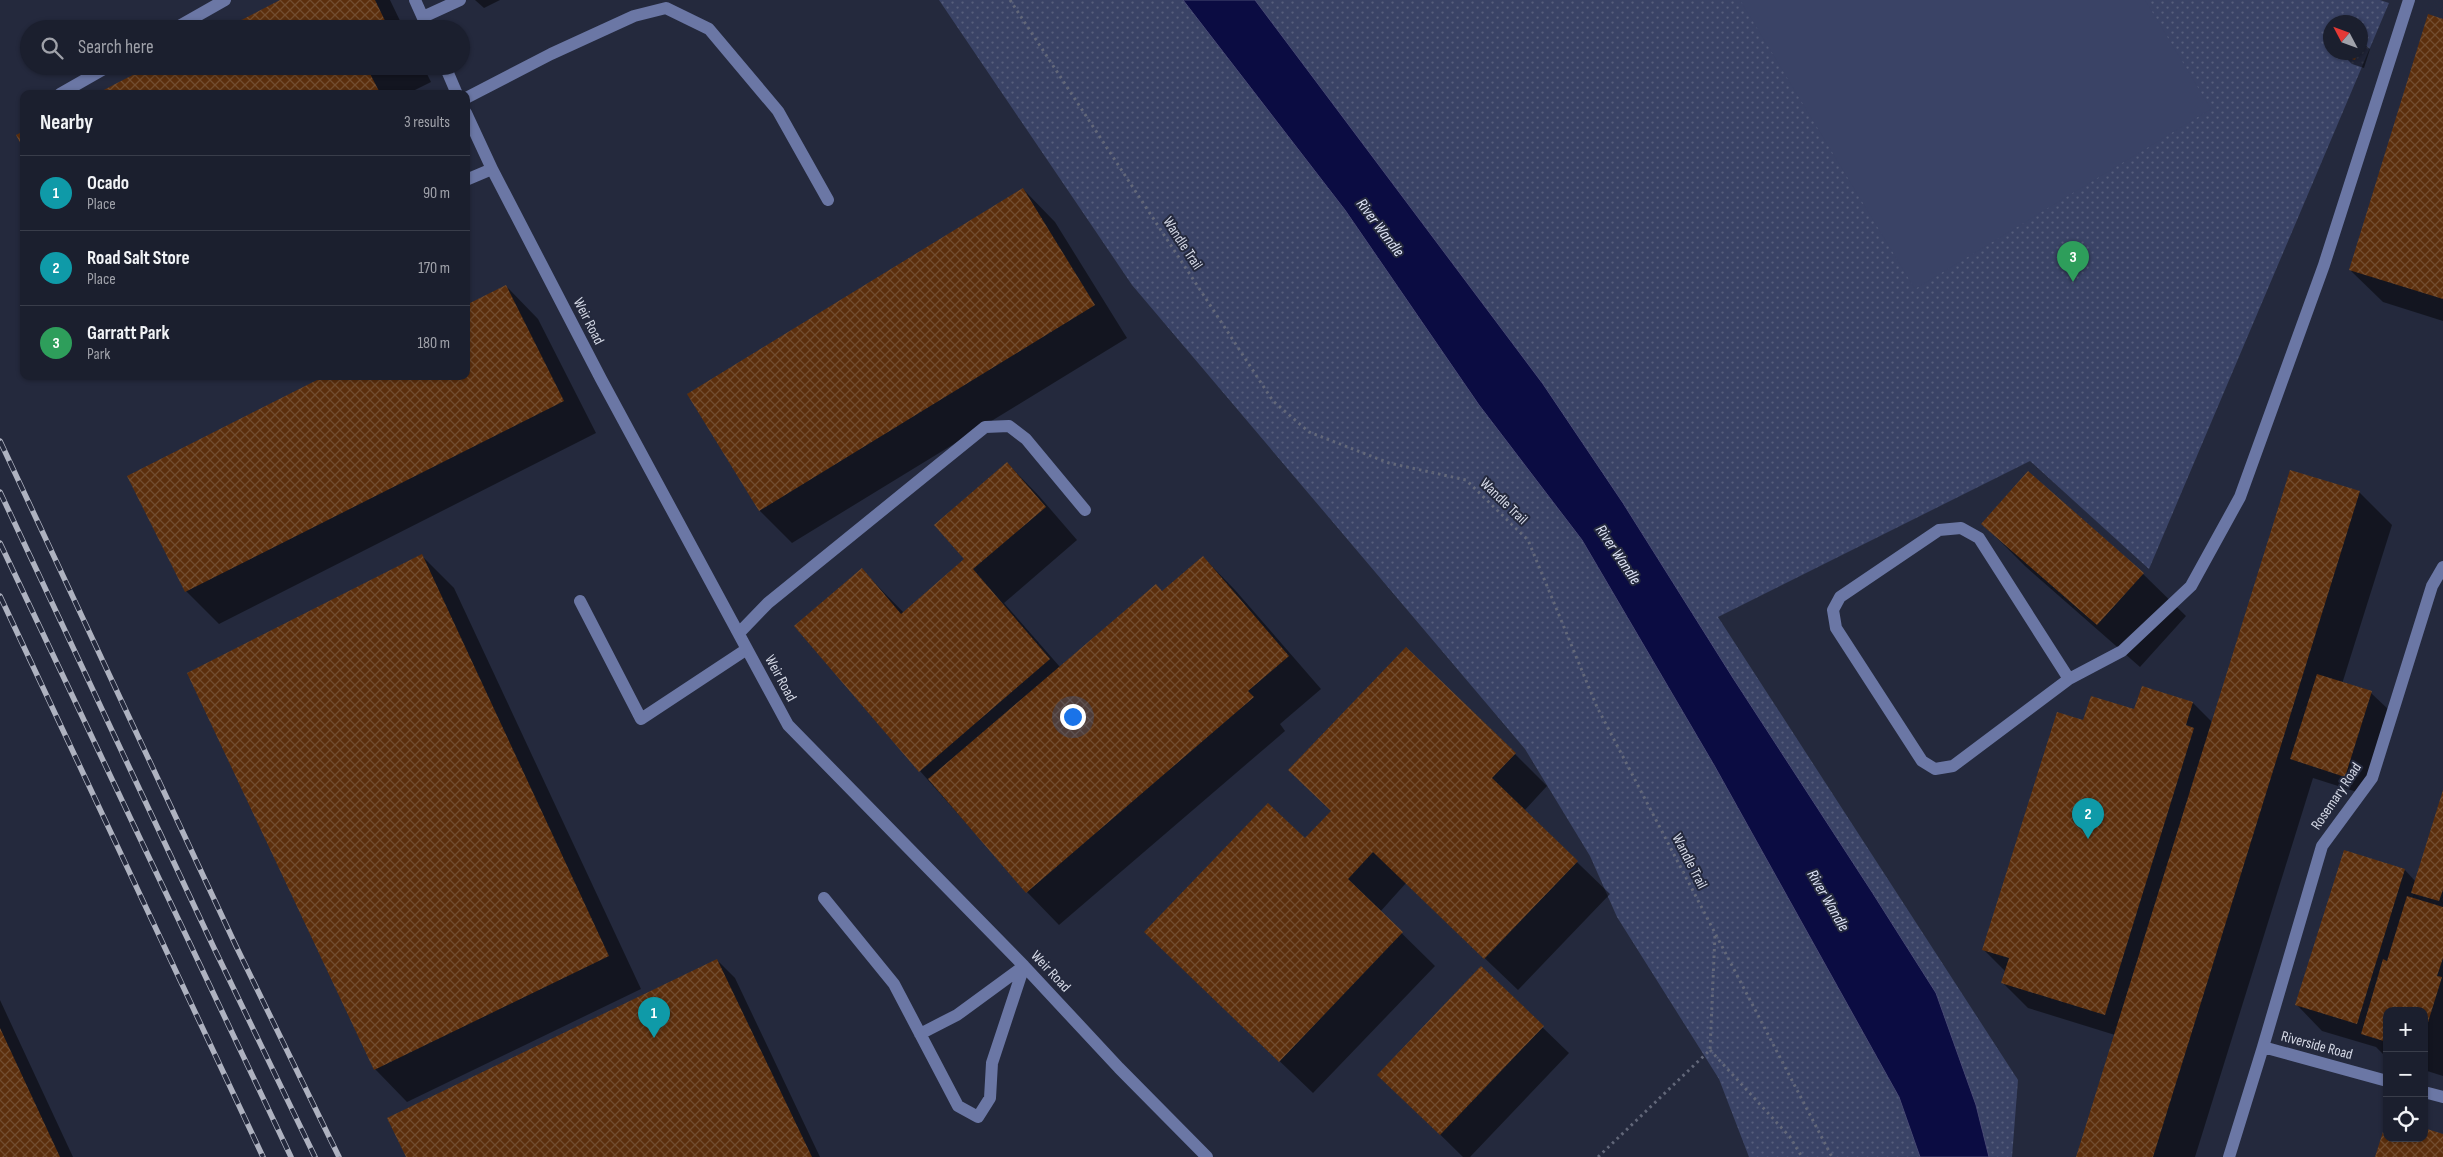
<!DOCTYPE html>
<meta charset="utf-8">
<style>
:root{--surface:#1b1f2e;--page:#242736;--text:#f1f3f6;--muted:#a0a2aa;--line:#393d4a;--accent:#fe9c58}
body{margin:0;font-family:"Sofia Sans Condensed",sans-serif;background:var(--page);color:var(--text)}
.controls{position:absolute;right:15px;bottom:15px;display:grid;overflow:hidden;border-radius:10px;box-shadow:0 1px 4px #0004}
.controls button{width:45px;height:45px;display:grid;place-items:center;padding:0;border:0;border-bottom:1px solid var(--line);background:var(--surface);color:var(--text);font:25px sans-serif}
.compass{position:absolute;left:2323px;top:15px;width:45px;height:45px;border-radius:50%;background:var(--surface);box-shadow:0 1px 4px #0004;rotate:311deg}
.you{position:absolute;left:1072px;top:716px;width:18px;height:18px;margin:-12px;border:4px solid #fff;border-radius:50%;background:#1a73e8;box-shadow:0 0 0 8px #1a73e833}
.badge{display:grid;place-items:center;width:32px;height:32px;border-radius:50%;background:var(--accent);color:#fff;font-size:16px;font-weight:700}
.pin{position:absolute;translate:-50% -41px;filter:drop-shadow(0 1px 2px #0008)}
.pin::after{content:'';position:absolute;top:26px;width:18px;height:15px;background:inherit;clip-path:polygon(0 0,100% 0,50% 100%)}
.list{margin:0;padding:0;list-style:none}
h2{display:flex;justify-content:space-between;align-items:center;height:65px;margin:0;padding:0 20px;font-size:21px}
h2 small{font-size:16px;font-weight:400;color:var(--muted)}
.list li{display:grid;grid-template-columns:32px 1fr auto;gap:15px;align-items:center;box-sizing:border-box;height:75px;padding:0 20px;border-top:1px solid var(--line)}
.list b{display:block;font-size:19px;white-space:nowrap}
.list p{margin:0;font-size:16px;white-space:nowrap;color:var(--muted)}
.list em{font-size:16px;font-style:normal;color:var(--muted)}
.icon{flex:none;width:28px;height:28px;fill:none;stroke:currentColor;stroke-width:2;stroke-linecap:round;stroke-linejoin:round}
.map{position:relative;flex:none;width:2443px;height:1157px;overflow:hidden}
.search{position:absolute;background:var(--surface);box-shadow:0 1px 4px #0004;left:20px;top:20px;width:450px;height:55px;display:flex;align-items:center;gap:12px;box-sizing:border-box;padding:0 18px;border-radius:28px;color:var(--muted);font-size:19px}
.panel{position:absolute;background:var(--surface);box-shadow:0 1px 4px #0004;left:20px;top:90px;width:450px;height:290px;border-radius:10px}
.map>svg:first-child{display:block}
</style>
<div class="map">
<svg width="2443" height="1157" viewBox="0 0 2443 1157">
<defs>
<pattern id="park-dots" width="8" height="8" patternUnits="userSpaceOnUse" patternTransform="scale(1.25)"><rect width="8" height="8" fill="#3a4366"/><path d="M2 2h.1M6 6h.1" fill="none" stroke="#565e7c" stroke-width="1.8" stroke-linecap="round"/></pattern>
<pattern id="building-cross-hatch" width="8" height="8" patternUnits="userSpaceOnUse" patternTransform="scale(1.25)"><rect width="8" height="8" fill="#5c2f0d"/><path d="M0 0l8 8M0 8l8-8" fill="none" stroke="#724d30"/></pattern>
</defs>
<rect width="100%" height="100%" fill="#24293d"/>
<path fill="url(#park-dots)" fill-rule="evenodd" d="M939,0H2380L2389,3L2149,569L2030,461L1718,617L2018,1080L2012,1157H1749L1719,1079L1617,917L1590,856L1525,749L1132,285ZM2330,22H2360V52H2330Z"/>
<path fill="#3a4366" d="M1740,0H2145L2211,109L1915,289Z"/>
<path fill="#0b0c42" stroke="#484a73" d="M1183,0H1255L1543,384L1623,503L1733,678L1872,892L1936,993L1976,1105L1989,1157H1920L1899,1097L1714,765L1582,540L1479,405L1345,210Z"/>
<path fill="#0007" d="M283,0H390L404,29H227Z
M475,0H500L484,8Z
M2443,20V321L2383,302L2350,270Z
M2360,40L2370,49L2364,68L2352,64L2343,55L2344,52H2360Z
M153,66H423L431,82L407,94H99Z
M1023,189L1055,222L1127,338L792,543L760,511L689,395Z
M506,286L538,319L596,433L219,624L186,591L466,376Z
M1007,463L1039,496L1077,540L1004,603L1060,667L1163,592L1203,557L1235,590L1321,689L1280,724L1285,731L1059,925L1027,892L920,771L862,570L904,613L966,559Z
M2359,492L2392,525L2342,684L2371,693L2389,710L2363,794L2313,778L2195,1157H2077L2115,1035L2028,1008L2002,982L2006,972L1984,950L2084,721L2135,711L2193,703L2213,723Z
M1983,524L2143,574L2186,616L2140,667L2025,566Z
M421,555L454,588L641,989L407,1102L375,1069Z
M1515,754L1547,786L1524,811L1610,894L1518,990L1406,883L1380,912L1435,966L1313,1093L1179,965L1332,812L1290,770Z
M2443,792V1076L2424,1070V1011H2387V1058L2376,1047L2322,1031L2297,1005L2405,870L2416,882Z
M717,960L735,978L820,1157H407Z
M1481,968L1569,1053L1470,1157H1463L1405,1100Z
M0,1000L73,1157H0Z"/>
<path fill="url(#building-cross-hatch)" d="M280,0H375L389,29H224Z
M2428,14L2443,19V299L2349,270Z
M2343,52H2358L2355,60L2342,56Z
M150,66H366L380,93L96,94Z
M24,131V150L16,135Z
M1023,188L1095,305L759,511L687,394Z
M506,285L564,401L185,592L127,476L325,376H466V305Z
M1007,462L1046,507L973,569L1050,659L919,772L794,626L862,568L901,614L964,559L934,525Z
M2290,470L2360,491L2153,1157H2076Z
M2028,471L2144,573L2097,625L1981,524Z
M422,554L609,956L374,1070L187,673Z
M1203,556L1289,656L1248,691L1254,697L1026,893L928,779L1156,584L1162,591Z
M1406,647L1516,753L1492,778L1578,861L1484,959L1373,852L1348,879L1403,932L1279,1062L1144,932L1268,803L1305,838L1331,811L1288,770Z
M2317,674L2372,691L2345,777L2290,759Z
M2142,686L2193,702L2186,725L2194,728L2105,1015L2001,983L2009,958L1982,950L2057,712L2083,720L2091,696L2134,709Z
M2443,790V890L2439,901L2411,893Z
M2344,850L2405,869L2357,1024L2295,1005Z
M2407,896L2443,907V958L2437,976L2442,977L2425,1032L2424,1011H2387V1042L2361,1034L2383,959L2387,961Z
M717,959L812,1157H406L387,1118Z
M1481,966L1544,1026L1440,1135L1377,1075Z
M0,1028L60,1157H0Z
M2387,1119V1138H2424V1128L2443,1134V1157H2375Z"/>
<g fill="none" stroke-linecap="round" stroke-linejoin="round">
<path stroke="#626779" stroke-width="3" stroke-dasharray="2.5 4" stroke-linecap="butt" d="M1010,0L1273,401L1309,432L1389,463L1466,480L1528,540L1597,707L1832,1157
M1710,1050L1790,1137L1802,1157
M1598,1157L1710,1050L1715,934"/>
<path stroke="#6b77a5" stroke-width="12" d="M415,0L428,29
M423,17L460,0
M174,29L225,0
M445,66L457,94
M60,94L109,66
M466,98L551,54L634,16L666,8L709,29L778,111L828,200
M466,113L492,169L601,379L788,725L1024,966L1119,1068L1207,1157
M466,180L492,169
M580,601L641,719L747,649
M739,633L768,603L985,427L1009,426L1026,439L1085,510
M2069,679L1953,766L1935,769L1922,761L1836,628L1833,610L1840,597L1939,530L1961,528L1979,538L2069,679L2122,651L2191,586L2240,497L2324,265L2409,0
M824,898L894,984L958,1106L978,1117L990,1098L992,1063L1024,966
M920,1034L957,1015L1024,966
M2263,1047L2322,846L2372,778L2432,586L2443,567
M2424,1092L2443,1097
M2229,1157L2263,1047L2387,1081"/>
<defs>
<path id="rail" d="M0,441L236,946L339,1157
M0,492L214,948L315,1157
M0,543L291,1157
M0,596L263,1157"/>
</defs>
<use href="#rail" stroke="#aeb2c0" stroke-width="5.5"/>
<use href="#rail" stroke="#24293d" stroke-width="4" stroke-dasharray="11" stroke-linecap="butt"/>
</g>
<g text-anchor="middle" stroke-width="4" stroke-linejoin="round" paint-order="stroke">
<g font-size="15" fill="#d5d9e6" stroke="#24293d">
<text transform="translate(1183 243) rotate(57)" y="5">Wandle Trail</text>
<text transform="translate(589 321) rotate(63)" y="5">Weir Road</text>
<text transform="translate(1504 501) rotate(44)" y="5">Wandle Trail</text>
<text transform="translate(781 678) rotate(62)" y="5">Weir Road</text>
<text transform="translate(2336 796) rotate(-56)" y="5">Rosemary Road</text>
<text transform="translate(1690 861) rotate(63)" y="5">Wandle Trail</text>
<text transform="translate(1051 971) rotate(47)" y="5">Weir Road</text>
<text transform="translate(2317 1045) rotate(15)" y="5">Riverside Road</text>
</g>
<g font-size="16" font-style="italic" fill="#dee3f6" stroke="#24293d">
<text transform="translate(1381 227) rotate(53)" y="6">River Wandle</text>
<text transform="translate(1619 554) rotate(56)" y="6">River Wandle</text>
<text transform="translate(1829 900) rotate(60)" y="6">River Wandle</text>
</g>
</g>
</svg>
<div class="controls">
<button>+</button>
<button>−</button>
<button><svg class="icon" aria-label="locate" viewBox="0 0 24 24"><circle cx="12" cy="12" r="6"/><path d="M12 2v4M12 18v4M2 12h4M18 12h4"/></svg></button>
</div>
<svg class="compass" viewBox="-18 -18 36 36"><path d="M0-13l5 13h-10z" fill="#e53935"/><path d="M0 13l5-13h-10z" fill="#a0a2aa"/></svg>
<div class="you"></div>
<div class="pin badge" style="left:654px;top:1038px;background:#0f9aa8">1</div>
<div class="pin badge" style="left:2088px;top:839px;background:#0f9aa8">2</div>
<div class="pin badge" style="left:2073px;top:282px;background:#2e9e5b">3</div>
<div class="search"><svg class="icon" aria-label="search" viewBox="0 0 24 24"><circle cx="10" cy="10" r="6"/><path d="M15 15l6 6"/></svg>Search here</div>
<section class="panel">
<h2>Nearby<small>3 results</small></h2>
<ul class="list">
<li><span class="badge" style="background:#0f9aa8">1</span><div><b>Ocado</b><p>Place</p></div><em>90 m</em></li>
<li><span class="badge" style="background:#0f9aa8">2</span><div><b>Road Salt Store</b><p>Place</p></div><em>170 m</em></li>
<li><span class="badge" style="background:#2e9e5b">3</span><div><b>Garratt Park</b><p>Park</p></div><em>180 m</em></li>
</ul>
</section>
</div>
